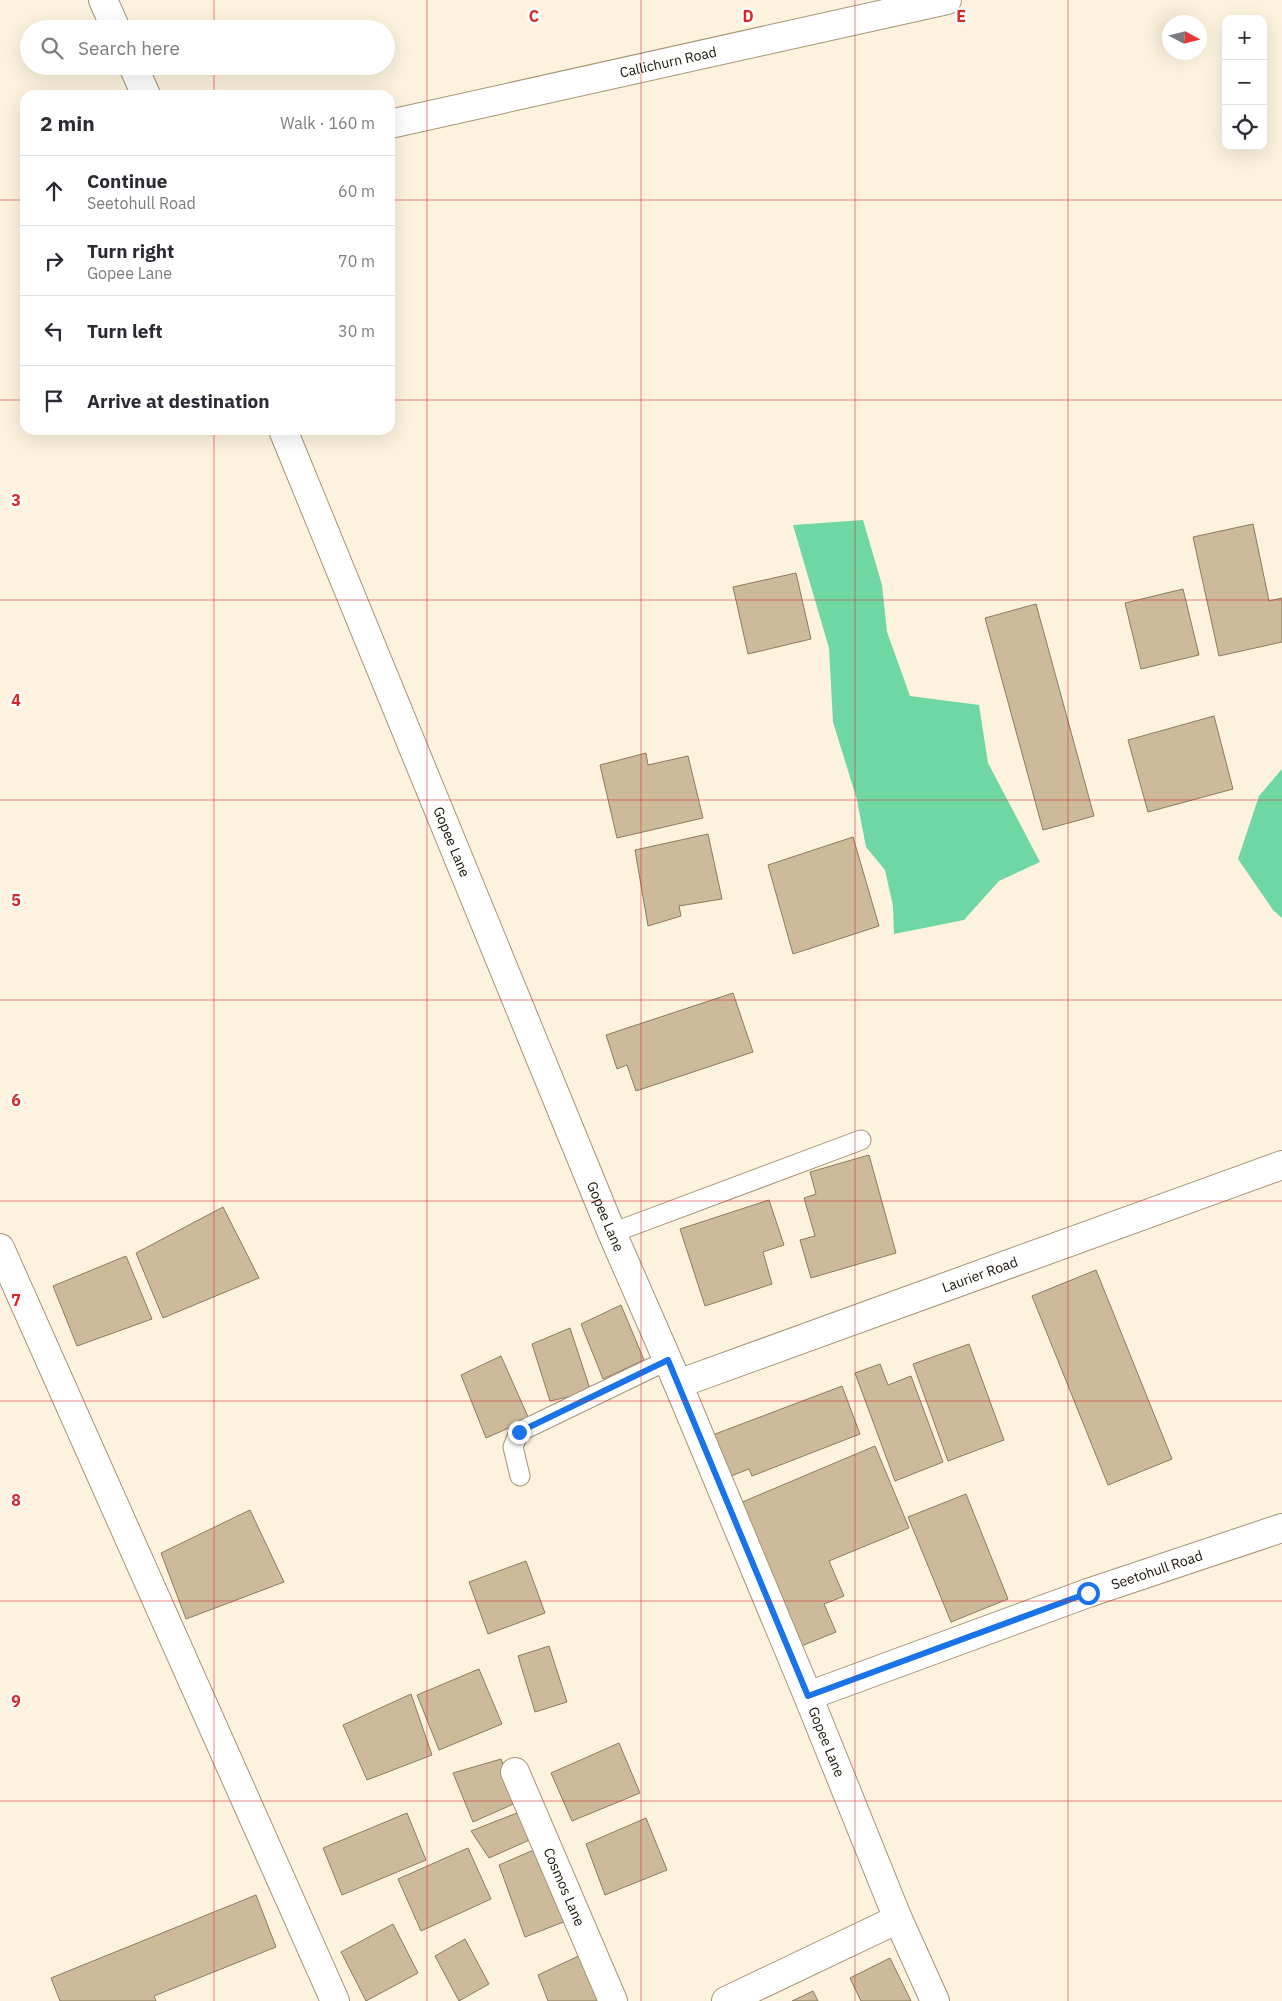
<!DOCTYPE html>
<meta charset="utf-8">
<style>
:root{--surface:#fff;--page:#f7f7f7;--text:#2b2b33;--muted:#7c7c81;--line:#e1e1e2}
body{margin:0;font-family:"IBM Plex Sans",sans-serif;background:var(--page);color:var(--text)}
.controls{position:absolute;right:15px;top:15px;display:grid;overflow:hidden;border-radius:10px;box-shadow:0 5px 20px #0002}
.controls button{width:45px;height:45px;display:grid;place-items:center;padding:0;border:0;border-bottom:1px solid var(--line);background:var(--surface);color:var(--text);font:25px sans-serif}
.compass{position:absolute;left:1162px;top:15px;width:45px;height:45px;border-radius:50%;background:var(--surface);box-shadow:0 5px 20px #0002;rotate:97deg}
.stop{position:absolute;width:15px;height:15px;margin:-11px;border:4px solid #1a73e8;border-radius:50%;background:#fff}
.stop.end{background:#1a73e8;border-color:#fff;box-shadow:0 1px 5px #0008}
.list{margin:0;padding:0;list-style:none}
h2{display:flex;justify-content:space-between;align-items:center;height:65px;margin:0;padding:0 20px;font-size:21px}
h2 small{font-size:16px;font-weight:400;color:var(--muted)}
.list li{display:grid;grid-template-columns:32px 1fr auto;gap:15px;align-items:center;box-sizing:border-box;height:70px;padding:0 20px;border-top:1px solid var(--line)}
.list b{display:block;font-size:19px;white-space:nowrap}
.list p{margin:0;font-size:16px;white-space:nowrap;color:var(--muted)}
.list em{font-size:16px;font-style:normal;color:var(--muted)}
.icon{flex:none;width:28px;height:28px;fill:none;stroke:currentColor;stroke-width:2;stroke-linecap:round;stroke-linejoin:round}
.map{position:relative;flex:none;width:1282px;height:2001px;overflow:hidden}
.search{position:absolute;background:var(--surface);box-shadow:0 5px 20px #0002;left:20px;top:20px;width:375px;height:55px;display:flex;align-items:center;gap:12px;box-sizing:border-box;padding:0 18px;border-radius:28px;color:var(--muted);font-size:19px}
.panel{position:absolute;background:var(--surface);box-shadow:0 5px 20px #0002;left:20px;top:90px;width:375px;height:345px;border-radius:15px}
.map>svg:first-child{display:block}
</style>
<div class="map">
<svg width="1282" height="2001" viewBox="0 0 1282 2001">
<rect width="100%" height="100%" fill="#fdf2de"/>
<path fill="#6ed7a4" d="M863,520L882,585L887,632L910,696L979,705L988,763L1040,862L999,881L964,920L894,934L893,906L885,870L866,847L857,800L833,722L829,648L793,525Z
M1282,769V918L1273,910L1238,859L1259,796Z"/>
<path fill="#ccba9a" stroke="#8c7b5d" d="M1253,524L1269,601L1282,598V642L1219,656L1193,537Z
M796,573L811,639L748,654L733,587Z
M1183,589L1199,655L1141,669L1125,603Z
M1036,604L1094,816L1043,830L985,618Z
M1214,716L1233,789L1148,812L1128,740Z
M646,753L648,765L688,756L703,818L617,838L600,765Z
M708,834L722,899L679,906L681,916L648,926L635,850Z
M853,837L879,926L793,954L768,865Z
M733,993L753,1052L636,1091L627,1065L617,1069L606,1035Z
M869,1155L896,1253L811,1278L800,1240L815,1236L804,1198L816,1194L810,1172Z
M769,1200L784,1245L763,1252L772,1284L705,1306L680,1229Z
M223,1207L259,1278L163,1318L136,1253Z
M126,1256L152,1319L77,1346L53,1286Z
M1096,1270L1172,1459L1108,1485L1032,1296Z
M621,1305L644,1360L603,1379L581,1324Z
M570,1328L591,1392L550,1401L532,1344Z
M969,1344L1004,1440L948,1461L913,1364Z
M501,1356L529,1419L486,1438L461,1375Z
M880,1364L888,1385L911,1376L943,1462L895,1481L855,1373Z
M842,1386L860,1434L752,1476L749,1469L726,1478L710,1436Z
M875,1446L909,1528L829,1561L844,1596L824,1604L836,1632L799,1647L740,1503Z
M966,1494L1008,1599L951,1622L908,1517Z
M250,1510L284,1582L186,1619L161,1553Z
M526,1561L545,1613L488,1634L469,1582Z
M549,1646L567,1702L535,1712L518,1656Z
M479,1669L502,1724L439,1750L417,1695Z
M411,1694L432,1755L367,1780L343,1725Z
M619,1743L640,1793L572,1821L551,1773Z
M501,1759L518,1802L473,1822L453,1773Z
M522,1811L534,1838L489,1858L471,1831Z
M407,1813L426,1860L342,1895L323,1848Z
M646,1818L667,1870L605,1895L586,1844Z
M468,1848L491,1899L421,1931L398,1879Z
M536,1849L566,1921L525,1937L499,1865Z
M256,1895L276,1947L154,1996L156,2001H60L51,1978Z
M393,1924L418,1973L366,2001L341,1952Z
M465,1939L489,1984L459,2001L435,1956Z
M585,1953L604,2001H548L538,1975Z
M890,1958L911,2001H861L850,1978Z
M813,1991L818,2001H792Z"/>
<g fill="none" stroke-linecap="round" stroke-linejoin="round">
<defs>
<path id="service" d="M612,1233L861,1140
M520,1476L513,1447L519,1432L668,1360"/>
<g id="minor">
<path d="M103,0L116,29"/>
<path d="M133,66L146,95"/>
<path id="s1" d="M390,124L947,0"/>
<path id="s2" d="M283,430L612,1233L678,1384L808,1696L898,1919L935,2001"/>
<path d="M0,1248L335,2001"/>
<path id="s3" d="M678,1384L1282,1165"/>
<path id="s4" d="M808,1696L1088,1593L1282,1528"/>
<path id="s5" d="M515,1772L613,2001"/>
<path d="M726,2001L898,1919"/>
</g>
</defs>
<use href="#service" stroke="#a69475" stroke-width="21"/>
<use href="#minor" stroke="#a69475" stroke-width="30"/>
<use href="#service" stroke="#fff" stroke-width="19"/>
<use href="#minor" stroke="#fff" stroke-width="28"/>
</g>
<g fill="none" stroke-linecap="round" stroke-linejoin="round">
<path stroke="#1a73e8" stroke-width="6" d="M519,1432L668,1360L808,1696L1088,1593"/>
</g>
<path fill="none" stroke="#d62828" stroke-width="1" stroke-opacity="0.55" d="M214,0V29M427,0V2001M641,0V2001M855,0V2001M1068,0V2001M214,66V95M0,200H25M390,200H1282M0,400H25M390,400H1282M214,430V2001M0,600H1282M0,800H1282M0,1000H1282M0,1201H1282M0,1401H1282M0,1601H1282M0,1801H1282"/>
<g text-anchor="middle" stroke-width="5" stroke-linejoin="round" paint-order="stroke">
<g font-size="14" fill="#171105" stroke="#fff">
<text dy="5" stroke="none"><textPath href="#s1" startOffset="285">Callichurn Road</textPath></text>
<text dy="5" stroke="none"><textPath href="#s2" startOffset="445">Gopee Lane</textPath></text>
<text dy="5" stroke="none"><textPath href="#s2" startOffset="850">Gopee Lane</textPath></text>
<text dy="5" stroke="none"><textPath href="#s3" startOffset="321">Laurier Road</textPath></text>
<text dy="5" stroke="none"><textPath href="#s4" startOffset="371">Seetohull Road</textPath></text>
<text dy="5" stroke="none"><textPath href="#s2" startOffset="1420">Gopee Lane</textPath></text>
<text dy="5" stroke="none"><textPath href="#s5" startOffset="125">Cosmos Lane</textPath></text>
</g>
</g>
<g font-size="16" text-anchor="middle" font-weight="bold" fill="#d62828" stroke="#fff" stroke-width="5" stroke-linejoin="round" paint-order="stroke">
<text x="534" y="22">C</text>
<text x="748" y="22">D</text>
<text x="961" y="22">E</text>
<text x="16" y="506">3</text>
<text x="16" y="706">4</text>
<text x="16" y="906">5</text>
<text x="16" y="1106">6</text>
<text x="16" y="1306">7</text>
<text x="16" y="1506">8</text>
<text x="16" y="1707">9</text>
</g>
</svg>
<div class="controls">
<button>+</button>
<button>−</button>
<button><svg class="icon" aria-label="locate" viewBox="0 0 24 24"><circle cx="12" cy="12" r="6"/><path d="M12 2v4M12 18v4M2 12h4M18 12h4"/></svg></button>
</div>
<svg class="compass" viewBox="-18 -18 36 36"><path d="M0-13l5 13h-10z" fill="#e53935"/><path d="M0 13l5-13h-10z" fill="#7c7c81"/></svg>
<div class="stop" style="left:1088px;top:1593px"></div>
<div class="stop end" style="left:519px;top:1432px"></div>
<div class="search"><svg class="icon" aria-label="search" viewBox="0 0 24 24"><circle cx="10" cy="10" r="6"/><path d="M15 15l6 6"/></svg>Search here</div>
<section class="panel">
<h2>2 min<small>Walk · 160 m</small></h2>
<ul class="list">
<li><svg class="icon" aria-label="ahead" viewBox="0 0 24 24"><path d="M12 20V5M6 11l6-6 6 6"/></svg><div><b>Continue</b><p>Seetohull Road</p></div><em>60 m</em></li>
<li><svg class="icon" aria-label="right" viewBox="0 0 24 24"><path d="M7 20v-9h11M14 6l5 5-5 5"/></svg><div><b>Turn right</b><p>Gopee Lane</p></div><em>70 m</em></li>
<li><svg class="icon" aria-label="left" viewBox="0 0 24 24"><path d="M17 20v-9H6M10 6l-5 5 5 5"/></svg><div><b>Turn left</b></div><em>30 m</em></li>
<li><svg class="icon" aria-label="arrive" viewBox="0 0 24 24"><path d="M6 21V4h12l-3 4 3 4H6"/></svg><div><b>Arrive at destination</b></div></li>
</ul>
</section>
</div>
